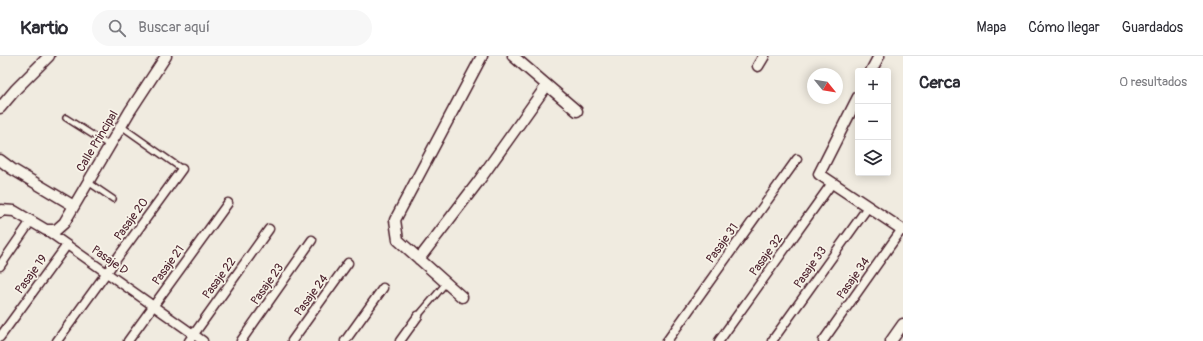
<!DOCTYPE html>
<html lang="es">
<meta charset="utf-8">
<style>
:root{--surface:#fff;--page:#f7f7f7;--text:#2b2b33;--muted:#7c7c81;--line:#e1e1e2}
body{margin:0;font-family:Pangolin,sans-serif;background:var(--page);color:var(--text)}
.controls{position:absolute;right:12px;top:12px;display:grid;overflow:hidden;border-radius:4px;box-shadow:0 2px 10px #0003}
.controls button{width:36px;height:36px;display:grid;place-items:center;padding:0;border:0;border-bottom:1px solid var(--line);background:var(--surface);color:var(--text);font:20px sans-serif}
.compass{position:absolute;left:807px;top:12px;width:36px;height:36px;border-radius:50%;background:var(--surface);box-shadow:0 2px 10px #0003;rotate:120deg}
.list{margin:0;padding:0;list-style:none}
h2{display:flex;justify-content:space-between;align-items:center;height:52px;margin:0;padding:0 16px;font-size:17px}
h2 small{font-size:13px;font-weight:400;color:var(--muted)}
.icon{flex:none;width:22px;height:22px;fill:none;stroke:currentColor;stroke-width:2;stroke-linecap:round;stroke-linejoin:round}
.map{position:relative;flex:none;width:903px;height:285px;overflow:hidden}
header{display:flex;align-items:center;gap:24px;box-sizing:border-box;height:56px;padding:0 20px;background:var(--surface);border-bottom:1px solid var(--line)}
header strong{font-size:19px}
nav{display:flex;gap:22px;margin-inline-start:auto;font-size:14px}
.search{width:280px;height:36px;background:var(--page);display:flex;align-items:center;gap:10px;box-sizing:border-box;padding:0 14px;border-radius:22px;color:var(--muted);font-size:15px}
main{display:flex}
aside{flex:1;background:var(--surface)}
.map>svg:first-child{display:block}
</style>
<header>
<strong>Kartio</strong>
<div class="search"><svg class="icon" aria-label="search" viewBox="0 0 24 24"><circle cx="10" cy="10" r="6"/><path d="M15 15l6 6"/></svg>Buscar aquí</div>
<nav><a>Mapa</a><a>Cómo llegar</a><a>Guardados</a></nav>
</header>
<main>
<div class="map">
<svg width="903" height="285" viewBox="0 0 903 285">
<rect width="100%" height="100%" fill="#f0ebe0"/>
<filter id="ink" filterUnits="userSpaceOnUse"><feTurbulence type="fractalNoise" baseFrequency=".025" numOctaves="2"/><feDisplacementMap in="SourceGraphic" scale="8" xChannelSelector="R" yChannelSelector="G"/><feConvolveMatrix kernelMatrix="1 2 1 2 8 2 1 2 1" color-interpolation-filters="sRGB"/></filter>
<g filter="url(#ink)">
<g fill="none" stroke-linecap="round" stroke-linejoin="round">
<defs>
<path id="service" d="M66,62L110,90
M121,70L182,113
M88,126L113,143
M418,260L446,227"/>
<path id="pedestrian" d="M46,174L203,285
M0,210L31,165
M0,281L67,189
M57,285L182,113
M128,285L228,147
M189,285L269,173
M241,285L312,184
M292,285L348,207
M345,285L383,232
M400,285L418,260
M667,285L797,103
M719,285L832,127
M772,285L868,151
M823,285L902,173"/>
<path id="minor" d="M513,0L577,55
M758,10L764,0
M871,15L879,0
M858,41L819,118L903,174
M0,52L16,33L49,0
M0,104L12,113L74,150
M0,156L1,154L14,155L46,174H56L64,167L130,55L166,0
M419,203L478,126L547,29
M462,241L398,184L395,164L482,0
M891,285L903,268"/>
</defs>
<use href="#service" stroke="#4a1f2b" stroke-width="8"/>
<use href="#pedestrian" stroke="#4a1f2b" stroke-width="11"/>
<use href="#minor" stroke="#4a1f2b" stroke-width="13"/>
<use href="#service" stroke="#f7f3e8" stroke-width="5"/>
<use href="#pedestrian" stroke="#f7f3e8" stroke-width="8"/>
<use href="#minor" stroke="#f7f3e8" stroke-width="10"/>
</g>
</g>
<g text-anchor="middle" stroke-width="3.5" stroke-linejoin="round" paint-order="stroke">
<g font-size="12" fill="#4a1f2b" stroke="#f7f3e8">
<text transform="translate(97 85) rotate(-59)" y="4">Calle Principal</text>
<text transform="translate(131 163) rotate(-54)" y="4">Pasaje 20</text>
<text transform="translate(722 187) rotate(-54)" y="4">Pasaje 31</text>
<text transform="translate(766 199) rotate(-54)" y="4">Pasaje 32</text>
<text transform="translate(110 204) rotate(35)" y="4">Pasaje D</text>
<text transform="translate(168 209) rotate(-54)" y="4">Pasaje 21</text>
<text transform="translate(810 211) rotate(-55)" y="4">Pasaje 33</text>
<text transform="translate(31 218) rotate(-54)" y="4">Pasaje 19</text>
<text transform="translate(219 222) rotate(-54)" y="4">Pasaje 22</text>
<text transform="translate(853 222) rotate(-55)" y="4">Pasaje 34</text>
<text transform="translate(267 228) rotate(-55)" y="4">Pasaje 23</text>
<text transform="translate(311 239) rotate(-54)" y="4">Pasaje 24</text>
</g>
</g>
</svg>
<div class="controls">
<button>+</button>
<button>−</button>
<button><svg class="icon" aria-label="layers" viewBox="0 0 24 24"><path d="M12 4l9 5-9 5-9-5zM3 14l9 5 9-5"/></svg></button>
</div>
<svg class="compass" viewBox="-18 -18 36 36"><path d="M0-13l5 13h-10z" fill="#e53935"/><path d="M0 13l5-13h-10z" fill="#7c7c81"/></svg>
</div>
<aside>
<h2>Cerca<small>0 resultados</small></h2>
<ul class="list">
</ul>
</aside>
</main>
